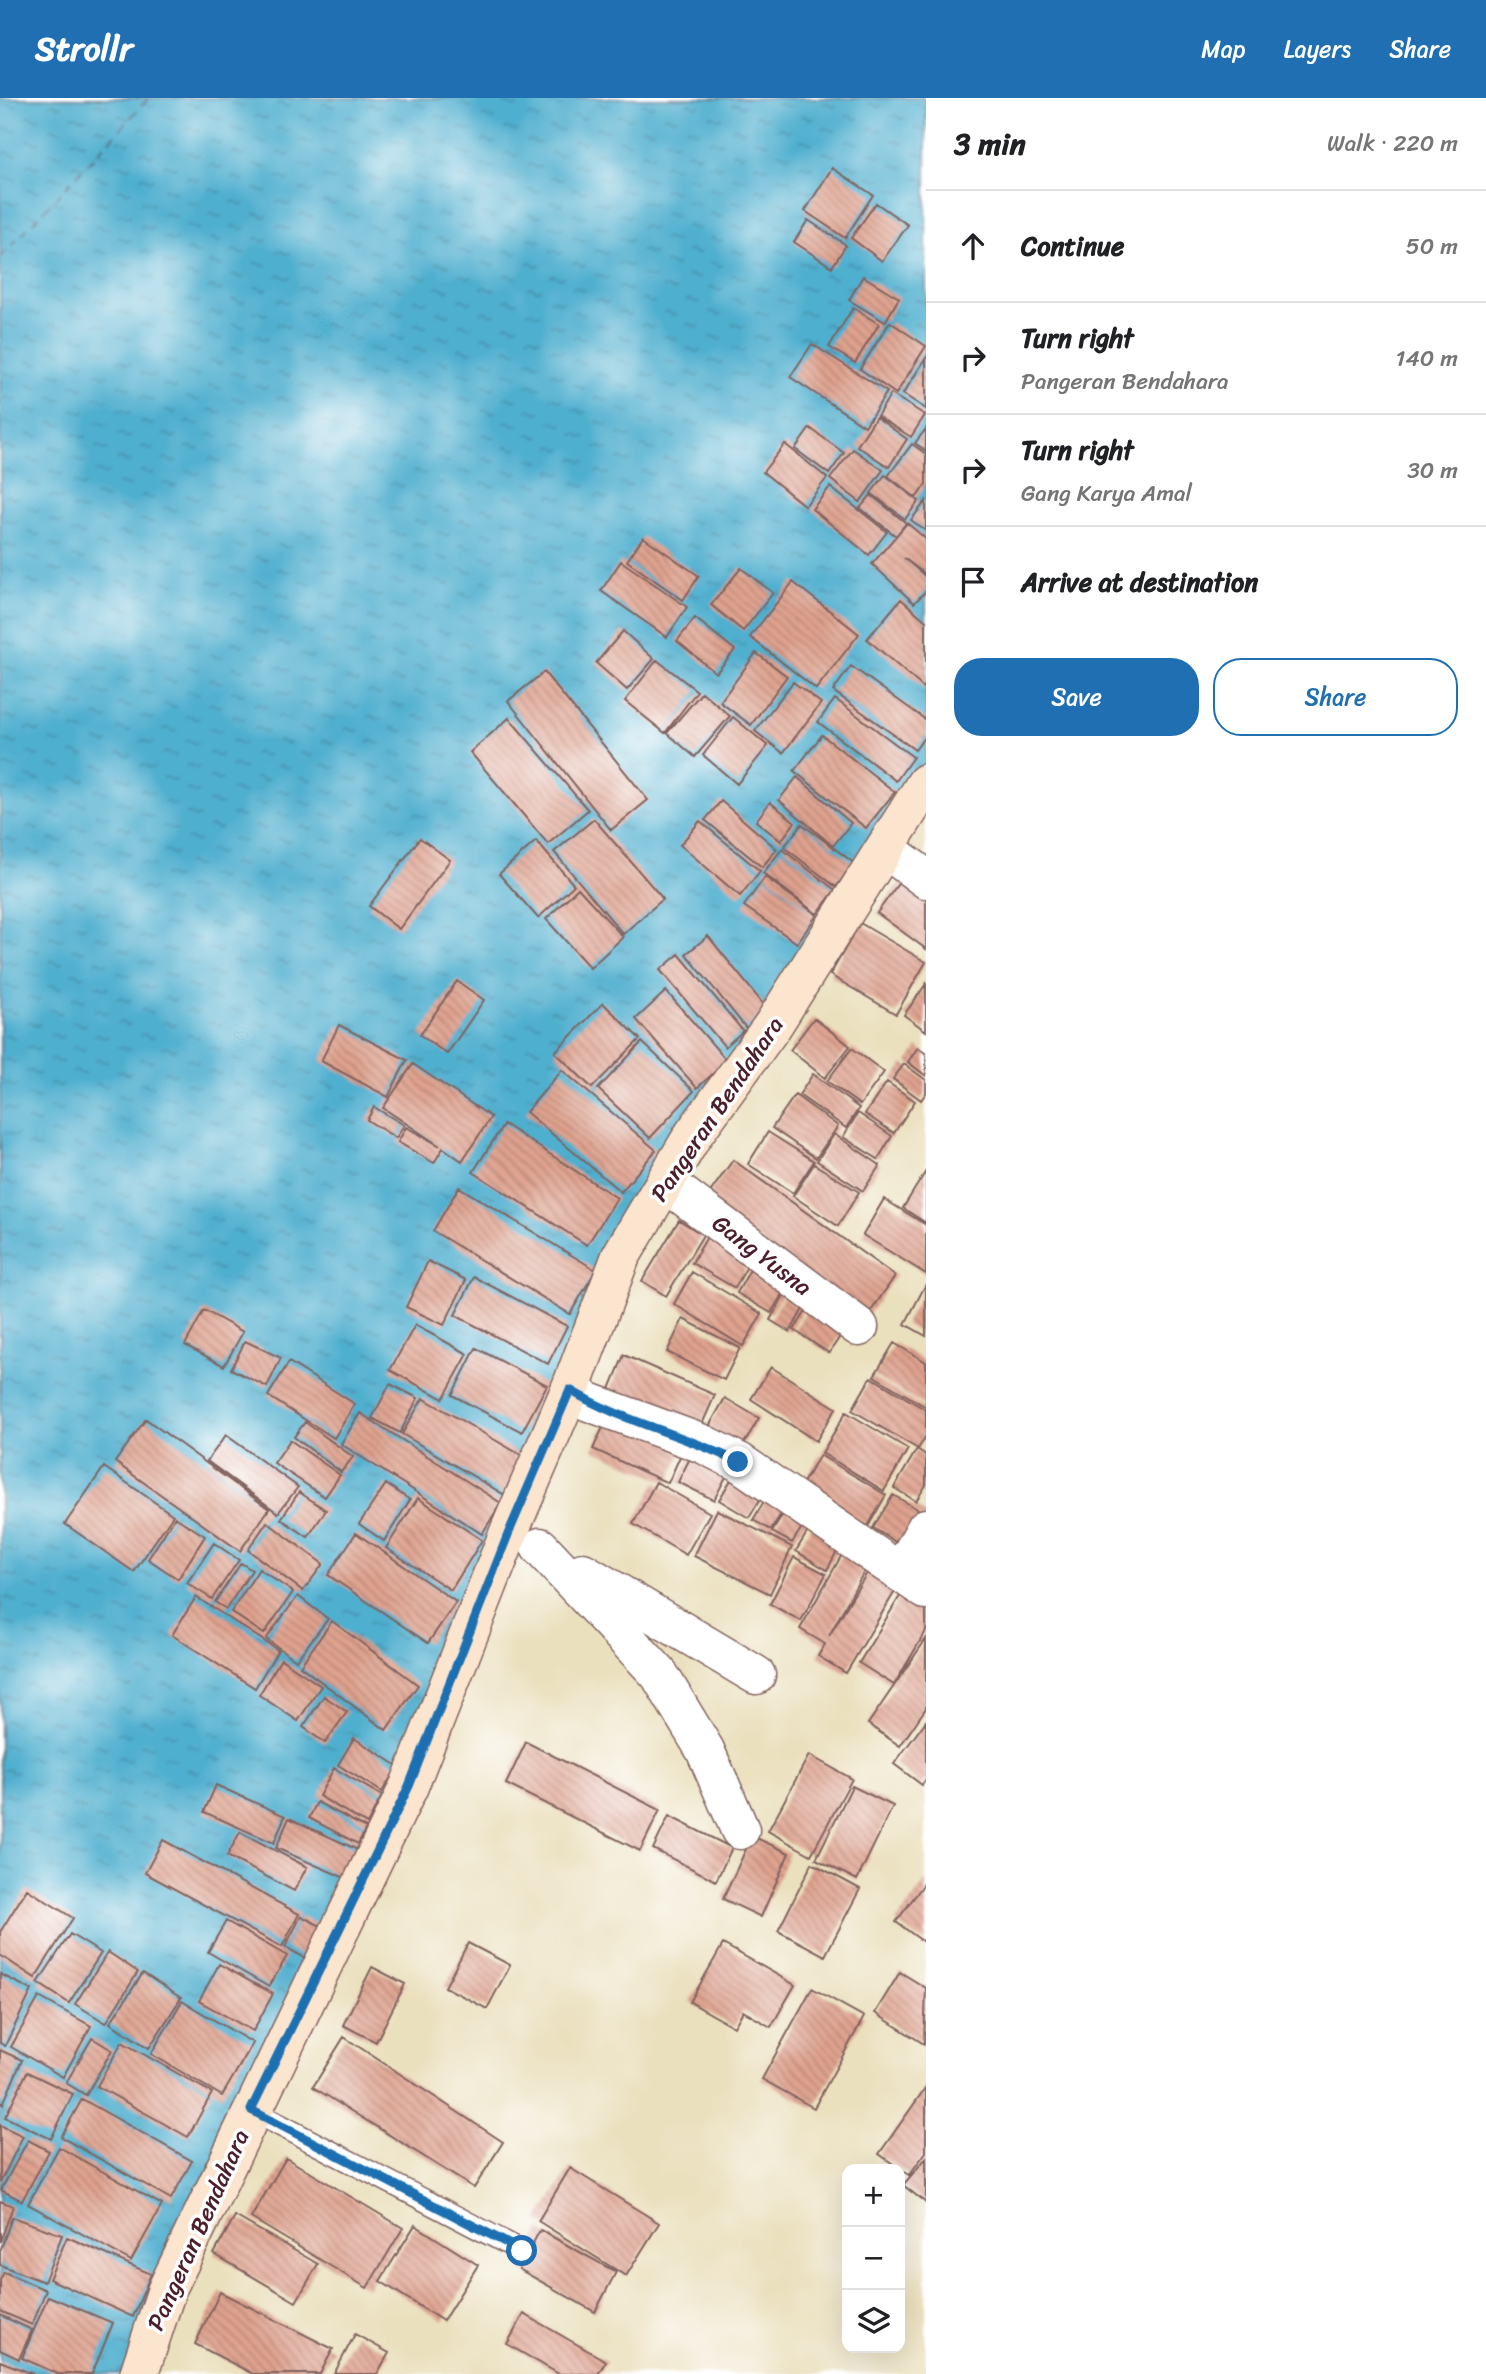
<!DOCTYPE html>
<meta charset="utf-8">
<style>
:root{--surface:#fff;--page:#f2f2f2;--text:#202124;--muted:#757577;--line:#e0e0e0;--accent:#1f6fb2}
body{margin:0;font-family:Sriracha,sans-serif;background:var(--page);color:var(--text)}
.controls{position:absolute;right:21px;bottom:21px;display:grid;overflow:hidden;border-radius:14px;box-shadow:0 7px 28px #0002}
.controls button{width:63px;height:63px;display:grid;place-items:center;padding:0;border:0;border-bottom:2px solid var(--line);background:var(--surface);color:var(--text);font:35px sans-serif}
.stop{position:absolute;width:21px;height:21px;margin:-16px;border:5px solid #1f6fb2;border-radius:50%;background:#fff}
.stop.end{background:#1f6fb2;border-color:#fff;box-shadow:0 2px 7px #0008}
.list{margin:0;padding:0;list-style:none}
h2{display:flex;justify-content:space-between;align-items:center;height:91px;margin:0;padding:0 28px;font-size:30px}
h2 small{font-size:23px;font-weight:400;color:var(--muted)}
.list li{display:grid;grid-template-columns:46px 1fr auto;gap:21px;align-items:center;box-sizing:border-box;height:112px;padding:0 28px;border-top:2px solid var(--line)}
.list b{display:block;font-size:26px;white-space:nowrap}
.list p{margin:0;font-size:23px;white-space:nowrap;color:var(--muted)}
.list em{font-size:23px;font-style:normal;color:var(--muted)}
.actions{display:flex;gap:14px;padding:21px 28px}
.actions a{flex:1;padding:16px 0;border:2px solid var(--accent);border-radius:28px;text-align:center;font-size:24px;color:var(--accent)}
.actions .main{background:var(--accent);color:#fff}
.icon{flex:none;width:38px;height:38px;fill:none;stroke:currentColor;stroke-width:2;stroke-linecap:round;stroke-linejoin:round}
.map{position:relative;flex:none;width:926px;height:2276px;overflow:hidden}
header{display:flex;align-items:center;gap:42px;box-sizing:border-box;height:98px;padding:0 35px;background:var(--accent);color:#fff}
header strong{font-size:33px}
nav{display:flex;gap:38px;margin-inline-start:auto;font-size:24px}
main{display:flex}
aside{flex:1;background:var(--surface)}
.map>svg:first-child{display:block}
</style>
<header>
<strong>Strollr</strong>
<nav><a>Map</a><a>Layers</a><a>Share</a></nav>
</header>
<main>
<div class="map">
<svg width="926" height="2276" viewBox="0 0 926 2276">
<defs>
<pattern id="water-ripples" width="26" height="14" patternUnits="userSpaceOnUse" patternTransform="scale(1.75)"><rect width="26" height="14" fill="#50afcf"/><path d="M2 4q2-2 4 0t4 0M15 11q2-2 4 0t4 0" fill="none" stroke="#448ea8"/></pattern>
<pattern id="building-back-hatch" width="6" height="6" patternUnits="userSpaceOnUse" patternTransform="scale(1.75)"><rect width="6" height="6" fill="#dfa38f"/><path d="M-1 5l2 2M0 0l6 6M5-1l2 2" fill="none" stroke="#b78475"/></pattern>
</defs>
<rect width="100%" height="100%" fill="#fff"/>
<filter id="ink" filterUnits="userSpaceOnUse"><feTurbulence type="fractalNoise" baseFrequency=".0143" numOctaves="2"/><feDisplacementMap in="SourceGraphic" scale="14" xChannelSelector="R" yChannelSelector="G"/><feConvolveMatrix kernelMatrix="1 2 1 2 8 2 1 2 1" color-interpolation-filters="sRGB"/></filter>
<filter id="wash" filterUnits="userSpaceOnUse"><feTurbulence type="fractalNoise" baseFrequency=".00686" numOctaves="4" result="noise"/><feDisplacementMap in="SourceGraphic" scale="28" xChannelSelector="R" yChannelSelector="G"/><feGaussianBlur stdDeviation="1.57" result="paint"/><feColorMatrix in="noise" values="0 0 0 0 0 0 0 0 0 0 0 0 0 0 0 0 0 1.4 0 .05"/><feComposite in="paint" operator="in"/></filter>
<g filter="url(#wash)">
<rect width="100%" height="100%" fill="#ebe0be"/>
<path fill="url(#water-ripples)" stroke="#4d677d" stroke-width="2" d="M0,0H926V670L603,1168L419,1637L127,2276H0Z"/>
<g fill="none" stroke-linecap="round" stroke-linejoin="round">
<path stroke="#4c596d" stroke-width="2" stroke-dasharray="9 7" stroke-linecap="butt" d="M0,160L149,0"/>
</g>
<g id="blocks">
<path fill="url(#building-back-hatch)" d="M832,70L873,97L845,140L805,113Z
M876,105L908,127L882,163L851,140Z
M808,122L846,147L832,169L794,144Z
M863,178L899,200L885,224L849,202Z
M853,210L879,226L855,265L829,249Z
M890,224L926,248L896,296L860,271Z
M812,246L887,294L865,328L790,279Z
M926,260V311L903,296Z
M891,296L925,317L911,339L877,318Z
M876,319L907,341L889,369L857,348Z
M810,330L844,355L829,376L795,351Z
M926,331V353L915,345Z
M785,346L827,380L805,408L763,374Z
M912,346L926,356V386L916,400L888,378Z
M853,351L883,372L860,404L830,381Z
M885,377L919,403L905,421L871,395Z
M830,389L887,434L869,457L812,411Z
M871,397L906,425L896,438L860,410Z
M926,403V433L911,422Z
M907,425L926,441V477L904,460L926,479V493L914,505L872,466Z
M643,439L699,478L683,502L627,463Z
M621,463L687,509L667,539L601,493Z
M741,470L773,495L743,533L711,507Z
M793,484L859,536L816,591L750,539Z
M901,501L926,523V592L867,541Z
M695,520L735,552L716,575L677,543Z
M623,533L654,561L627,592L596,565Z
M756,555L787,578L751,627L720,604Z
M657,562L697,593L665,635L625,603Z
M851,568L926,622V637L915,652L833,593Z
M544,574L648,702L611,732L508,603Z
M793,584L821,605L783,655L755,633Z
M702,594L730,618L695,659L667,635Z
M835,601L913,659L896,683L818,624Z
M733,619L768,648L737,686L703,657Z
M509,620L588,712L548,746L470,654Z
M822,637L895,694L866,730L794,673Z
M797,679L851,725L833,748L779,702Z
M721,703L777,751L762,769L705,722Z
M770,704L795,724L781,743L756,723Z
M594,721L663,801L623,836L554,754Z
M700,723L760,773L740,798L680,747Z
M802,726L854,765L836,789L784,749Z
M420,740L450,762L399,831L369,808Z
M536,743L574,787L538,820L499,776Z
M782,751L835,792L817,816L763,775Z
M908,772L926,786V851L877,815Z
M765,779L817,817L797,845L744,808Z
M578,790L623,839L590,870L546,821Z
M860,825L926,864L896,916L830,877Z
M708,838L768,912L746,930L686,856Z
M679,856L743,933L725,949L660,872Z
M457,883L484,902L447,956L420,937Z
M926,886V933L904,917Z
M666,893L727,963L697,990L636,921Z
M603,905L640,941L592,990L555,954Z
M814,920L850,948L825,980L790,952Z
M339,927L407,962L388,999L321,963Z
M642,944L694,993L650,1040L598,991Z
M918,949L926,956V978L908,964Z
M852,950L884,974L860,1007L827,983Z
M413,966L491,1019L462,1063L443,1050L434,1065L398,1044L406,1029L440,1048L383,1010Z
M904,966L926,982V995L921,1002L893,981Z
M562,972L656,1052L621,1094L526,1014Z
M813,976L859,1010L846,1030L799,997Z
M887,984L915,1003L894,1035L865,1016Z
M795,997L838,1028L816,1060L772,1030Z
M374,1009L404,1027L396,1040L367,1022Z
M858,1015L892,1038L878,1061L843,1039Z
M504,1026L617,1100L587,1147L473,1074Z
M768,1034L814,1063L793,1095L748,1066Z
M834,1036L880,1067L863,1093L817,1063Z
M733,1062L895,1178L867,1219L704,1103Z
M814,1066L859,1094L838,1128L793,1098Z
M926,1073V1125L903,1110Z
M459,1089L596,1172L570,1216L433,1133Z
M884,1101L926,1127V1176L863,1137Z
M679,1122L703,1137L666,1198L642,1183Z
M708,1137L751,1161L735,1190L692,1165Z
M428,1163L466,1182L444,1227L406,1209Z
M752,1168L787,1188L771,1215L737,1195Z
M692,1174L762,1216L743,1248L674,1206Z
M474,1179L567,1228L548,1266L455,1217Z
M926,1186V1238L905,1226Z
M788,1190L808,1202L790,1234L770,1222Z
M810,1207L845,1231L829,1255L794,1232Z
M204,1212L243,1234L224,1268L185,1247Z
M683,1221L740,1250L724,1282L667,1254Z
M415,1227L468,1256L443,1301L390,1272Z
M245,1243L281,1260L267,1289L231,1271Z
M894,1245L926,1264V1309L874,1278Z
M476,1250L547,1287L522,1334L452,1297Z
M624,1257L715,1297L700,1331L610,1291Z
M289,1264L355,1306L334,1340L268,1298Z
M771,1269L836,1310L816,1343L751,1301Z
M871,1279L926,1312V1338L918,1351L852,1312Z
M390,1286L418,1300L400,1335L372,1320Z
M423,1300L526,1360L505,1397L402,1336Z
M725,1300L759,1320L742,1349L708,1330Z
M846,1314L908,1351L884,1393L822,1355Z
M360,1315L501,1405L482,1436L341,1346Z
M608,1318L683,1352L668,1385L593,1351Z
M146,1321L269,1411L240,1453L115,1364Z
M305,1324L353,1359L341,1374L294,1339Z
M226,1337L298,1389L278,1415L207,1363Z
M290,1342L340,1377L325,1399L274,1365Z
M917,1351L926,1357V1387L916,1403L894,1390Z
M693,1354L729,1373L714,1402L678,1384Z
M820,1357L886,1397L868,1428L801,1388Z
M104,1369L173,1417L134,1474L65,1426Z
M738,1370L768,1388L749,1420L719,1402Z
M656,1384L710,1415L686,1457L633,1426Z
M386,1386L410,1402L384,1443L359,1426Z
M772,1390L790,1401L771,1432L753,1422Z
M299,1394L326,1412L308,1439L281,1421Z
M893,1397L926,1416L907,1451L873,1430Z
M418,1400L482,1442L451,1492L386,1450Z
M791,1403L811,1415L792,1445L772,1434Z
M717,1412L792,1449L770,1496L694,1458Z
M175,1419L205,1438L178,1481L148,1461Z
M814,1423L844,1440L827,1472L796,1453Z
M267,1424L323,1466L303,1493L248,1452Z
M356,1435L456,1504L428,1545L328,1477Z
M849,1444L873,1457L829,1538L868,1473L897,1490L846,1575L818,1558L825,1546L800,1531Z
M214,1445L239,1462L212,1501L187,1485Z
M794,1459L826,1476L801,1523L770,1506Z
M241,1465L252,1472L226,1511L215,1504Z
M259,1471L293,1494L264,1536L231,1514Z
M905,1490L926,1503V1533L894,1587L859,1565Z
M298,1498L328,1521L296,1562L266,1541Z
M196,1499L278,1552L255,1590L172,1537Z
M332,1523L418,1587L386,1632L300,1568Z
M926,1541V1610L900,1648L868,1626Z
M281,1561L321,1588L298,1623L259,1597Z
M324,1598L347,1614L325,1645L303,1629Z
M926,1623V1681L922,1687L894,1666Z
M354,1640L398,1668L382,1694L338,1667Z
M526,1644L660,1712L640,1753L506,1686Z
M809,1657L852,1681L811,1757L768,1733Z
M334,1670L382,1698L367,1726L319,1698Z
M216,1687L285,1718L274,1745L204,1714Z
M852,1688L893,1708L857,1782L816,1761Z
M317,1704L366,1730L358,1746L309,1720Z
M669,1718L732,1750L716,1783L653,1751Z
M289,1720L358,1752L345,1780L276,1750Z
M240,1734L307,1769L294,1793L227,1758Z
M752,1738L789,1755L761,1819L723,1801Z
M163,1742L299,1816L282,1849L145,1775Z
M812,1765L860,1791L825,1858L778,1833Z
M926,1783V1843L925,1845L896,1824Z
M27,1791L73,1820L35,1880L0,1857V1834Z
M301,1818L323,1829L307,1861L285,1849Z
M226,1823L287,1858L269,1889L208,1854Z
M70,1836L101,1855L69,1905L38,1885Z
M468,1845L510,1867L487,1911L445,1889Z
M723,1846L795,1887L771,1929L743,1913L734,1929L690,1904Z
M108,1854L138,1874L106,1925L75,1906Z
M219,1866L273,1896L253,1933L199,1903Z
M372,1869L405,1886L376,1944L343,1927Z
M900,1874L926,1890L924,1946L875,1915Z
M143,1875L181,1900L149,1950L110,1925Z
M0,1876L32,1892L5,1948L0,1945Z
M812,1890L864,1919L814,2010L762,1981Z
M39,1899L91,1928L63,1979L11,1949Z
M182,1903L253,1945L222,1998L151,1956Z
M344,1939L503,2044L474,2090L313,1989Z
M92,1940L112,1952L86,1997L66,1985Z
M122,1944L212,1995L188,2039L97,1988Z
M0,1952L22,1962L3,2006L0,2004Z
M27,1974L73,1996L51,2041L5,2019Z
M926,1989V2054L909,2077L879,2056Z
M82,2001L192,2063L171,2101L61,2039Z
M0,2027L23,2038L0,2085Z
M28,2042L49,2053L22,2103L1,2092Z
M59,2049L162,2107L131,2163L28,2106Z
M286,2060L403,2130L367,2190L251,2120Z
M926,2060V2105L903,2087Z
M570,2070L659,2125L626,2178L538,2123Z
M0,2103L13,2108L0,2144Z
M235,2118L318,2166L296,2204L214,2156Z
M12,2119L62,2137L44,2184L0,2167V2153Z
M415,2127L478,2167L443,2223L380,2183Z
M540,2132L616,2174L595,2214L519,2171Z
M67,2139L151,2176L133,2219L49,2181Z
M4,2174L46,2192L32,2227L0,2213V2182Z
M220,2194L333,2251L320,2276H253L195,2246Z
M48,2198L113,2225L92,2276H58L22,2260Z
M524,2216L606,2263L598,2276H559L507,2246Z
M0,2217L32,2232L19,2261L0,2252Z
M355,2236L389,2255L377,2276H334Z
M0,2263L33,2276H0Z"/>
</g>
</g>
<g filter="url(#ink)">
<use href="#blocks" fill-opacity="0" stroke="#82635e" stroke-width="2"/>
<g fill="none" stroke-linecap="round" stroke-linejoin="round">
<defs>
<path id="lane" d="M251,2012L522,2153"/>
<path id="street" d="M886,751L926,781
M666,1085L859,1229
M570,1292L589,1304L703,1346L739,1364L926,1492
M540,1449L659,1576L705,1652L740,1732
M902,1473L926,1430
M583,1474L756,1577"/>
<path id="secondary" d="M139,2276L167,2191L409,1688L509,1434L570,1292L621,1158L693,1037L773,927L926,685"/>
</defs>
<use href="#lane" stroke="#82635e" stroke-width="24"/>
<use href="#street" stroke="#82635e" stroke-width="41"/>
<use href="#secondary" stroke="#82635e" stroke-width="41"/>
<use href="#lane" stroke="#fff" stroke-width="21"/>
<use href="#street" stroke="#fff" stroke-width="38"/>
<use href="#secondary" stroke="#fbe5cf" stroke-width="38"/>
</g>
</g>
<g fill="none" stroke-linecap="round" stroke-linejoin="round" filter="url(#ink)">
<path stroke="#1f6fb2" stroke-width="9" d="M522,2153L251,2012L409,1688L509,1434L570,1292C622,1324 684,1336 738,1364"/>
</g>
<g text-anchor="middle" stroke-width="7" stroke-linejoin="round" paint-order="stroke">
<g font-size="24" fill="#4a1f2b" stroke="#fff">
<text transform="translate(717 1011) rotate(-56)" y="8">Pangeran Bendahara</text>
<text transform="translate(762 1157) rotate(37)" y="8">Gang Yusna</text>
<text transform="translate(198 2132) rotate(-66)" y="8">Pangeran Bendahara</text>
</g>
</g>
</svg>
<div class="controls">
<button>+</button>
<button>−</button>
<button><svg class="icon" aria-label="layers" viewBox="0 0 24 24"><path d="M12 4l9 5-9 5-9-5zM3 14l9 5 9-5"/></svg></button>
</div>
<div class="stop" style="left:522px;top:2153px"></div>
<div class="stop end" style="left:738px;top:1364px"></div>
</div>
<aside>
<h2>3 min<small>Walk · 220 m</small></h2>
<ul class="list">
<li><svg class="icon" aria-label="ahead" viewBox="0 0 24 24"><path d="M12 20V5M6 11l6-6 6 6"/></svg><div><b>Continue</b></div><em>50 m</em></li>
<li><svg class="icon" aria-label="right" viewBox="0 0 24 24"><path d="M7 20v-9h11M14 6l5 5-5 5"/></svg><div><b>Turn right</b><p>Pangeran Bendahara</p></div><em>140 m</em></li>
<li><svg class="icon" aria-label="right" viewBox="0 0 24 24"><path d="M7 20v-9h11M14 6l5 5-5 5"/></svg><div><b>Turn right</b><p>Gang Karya Amal</p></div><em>30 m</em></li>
<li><svg class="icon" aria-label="arrive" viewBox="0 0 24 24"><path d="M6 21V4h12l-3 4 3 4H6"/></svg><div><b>Arrive at destination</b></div></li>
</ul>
<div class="actions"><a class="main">Save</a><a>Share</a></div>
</aside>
</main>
